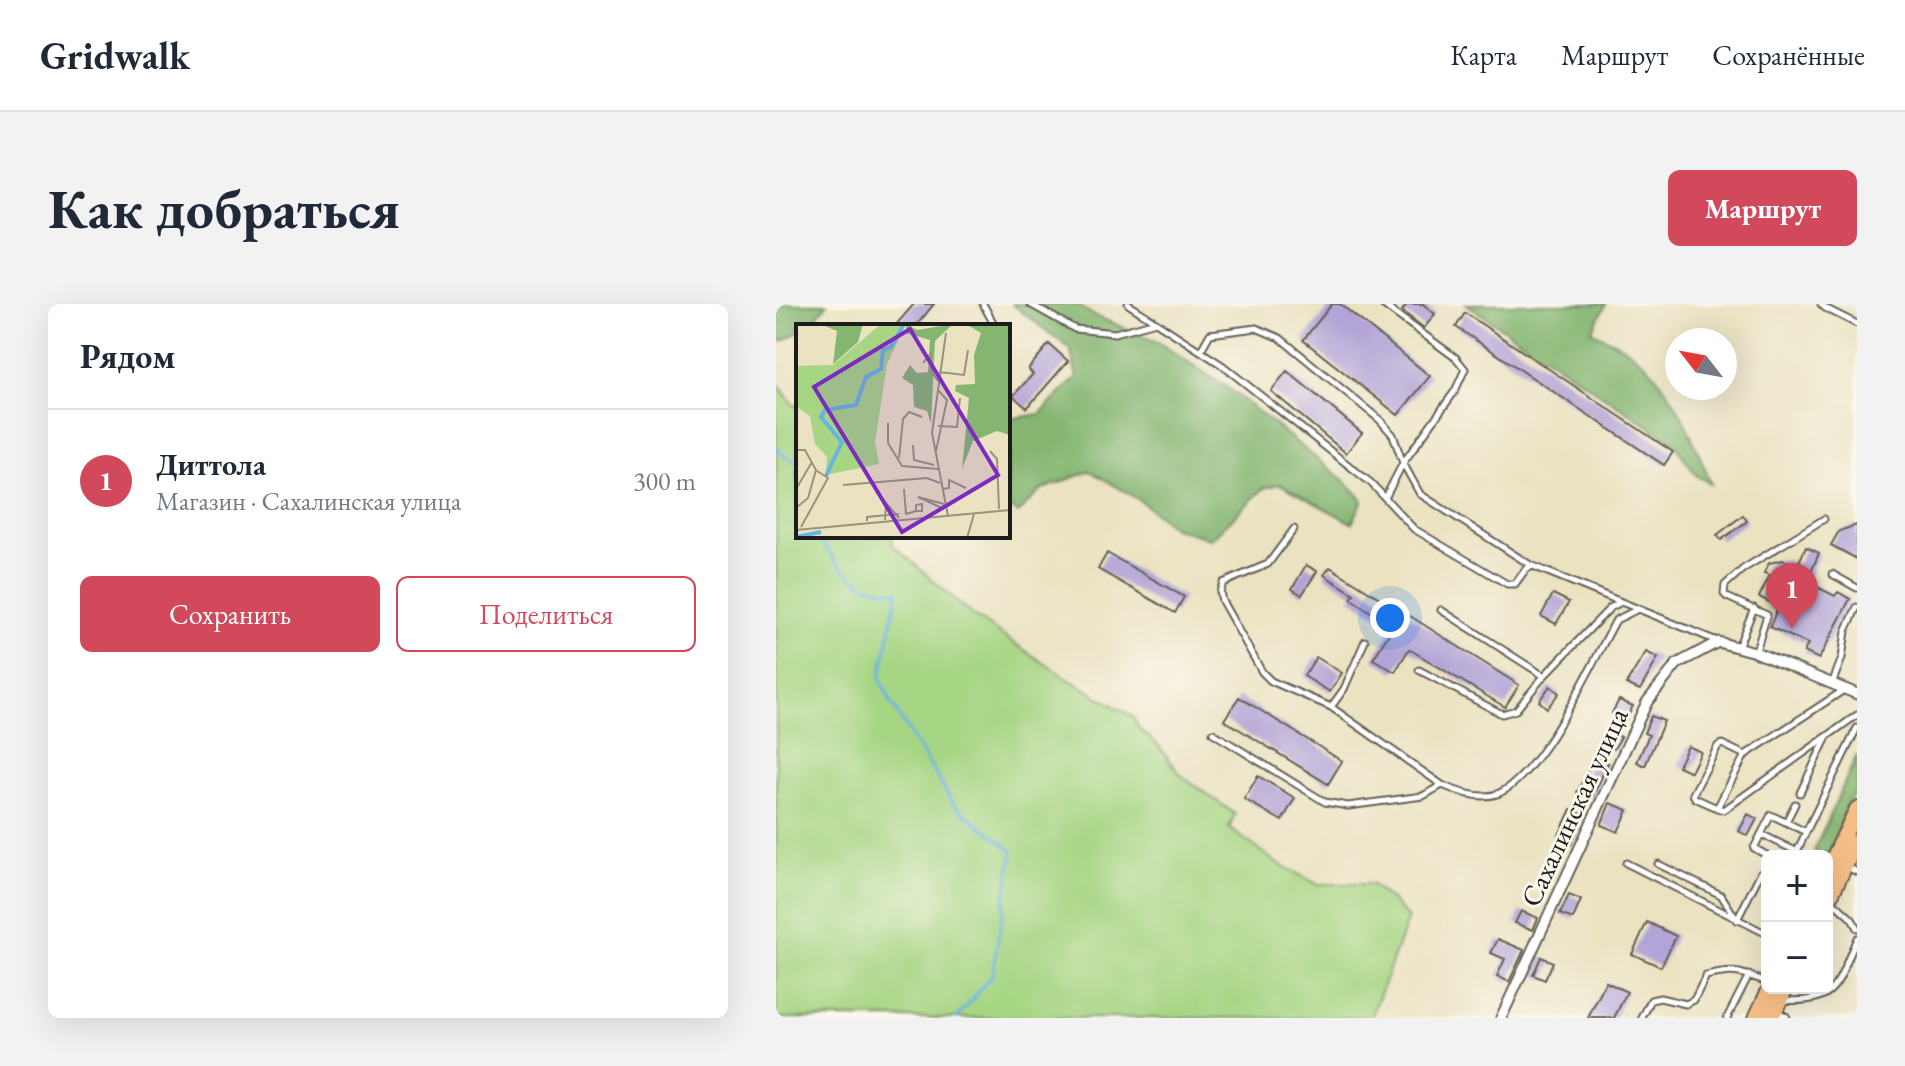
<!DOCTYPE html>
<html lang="ru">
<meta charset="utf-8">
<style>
:root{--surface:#fff;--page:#f2f2f3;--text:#1f2937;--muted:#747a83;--line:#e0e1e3;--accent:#d1495b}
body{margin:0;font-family:"EB Garamond",serif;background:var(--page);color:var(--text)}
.controls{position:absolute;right:24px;bottom:24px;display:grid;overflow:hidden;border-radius:12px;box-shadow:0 8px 32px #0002}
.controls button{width:72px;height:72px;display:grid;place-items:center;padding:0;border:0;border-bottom:2px solid var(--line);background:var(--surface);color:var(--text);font:40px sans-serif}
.compass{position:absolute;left:889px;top:24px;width:72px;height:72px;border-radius:50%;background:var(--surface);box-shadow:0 8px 32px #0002;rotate:301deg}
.you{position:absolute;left:614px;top:314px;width:28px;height:28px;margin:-20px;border:6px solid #fff;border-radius:50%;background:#1a73e8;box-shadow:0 0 0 12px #1a73e833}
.badge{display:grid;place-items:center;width:52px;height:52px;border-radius:50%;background:var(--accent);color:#fff;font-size:26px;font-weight:700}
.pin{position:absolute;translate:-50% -66px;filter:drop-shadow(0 2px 4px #0008)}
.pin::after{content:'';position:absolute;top:42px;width:28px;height:24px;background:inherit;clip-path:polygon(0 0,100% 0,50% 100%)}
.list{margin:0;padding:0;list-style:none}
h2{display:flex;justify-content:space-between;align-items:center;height:104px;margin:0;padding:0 32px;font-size:34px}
h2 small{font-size:26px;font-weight:400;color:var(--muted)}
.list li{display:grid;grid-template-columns:52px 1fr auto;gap:24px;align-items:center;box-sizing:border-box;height:144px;padding:0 32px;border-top:2px solid var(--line)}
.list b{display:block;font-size:30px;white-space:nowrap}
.list p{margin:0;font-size:26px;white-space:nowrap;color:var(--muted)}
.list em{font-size:26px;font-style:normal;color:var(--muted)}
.actions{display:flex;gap:16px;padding:24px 32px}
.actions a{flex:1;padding:18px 0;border:2px solid var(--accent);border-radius:12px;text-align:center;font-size:28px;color:var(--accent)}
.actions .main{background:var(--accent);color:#fff}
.map{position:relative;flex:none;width:1081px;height:714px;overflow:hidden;border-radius:12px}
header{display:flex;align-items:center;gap:48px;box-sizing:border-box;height:112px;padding:0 40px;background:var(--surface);border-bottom:2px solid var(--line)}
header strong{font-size:38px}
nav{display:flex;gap:44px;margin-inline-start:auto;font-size:28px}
.intro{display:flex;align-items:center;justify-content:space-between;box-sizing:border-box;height:192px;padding:0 48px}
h1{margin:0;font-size:56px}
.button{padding:20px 36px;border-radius:12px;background:var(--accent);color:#fff;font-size:28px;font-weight:700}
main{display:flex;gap:48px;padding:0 48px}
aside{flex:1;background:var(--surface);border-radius:12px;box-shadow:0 8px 32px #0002}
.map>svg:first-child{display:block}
</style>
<header>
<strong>Gridwalk</strong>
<nav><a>Карта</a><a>Маршрут</a><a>Сохранённые</a></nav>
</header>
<div class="intro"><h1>Как добраться</h1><a class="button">Маршрут</a></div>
<main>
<aside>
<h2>Рядом<small></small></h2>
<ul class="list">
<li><span class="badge">1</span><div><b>Диттола</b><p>Магазин · Сахалинская улица</p></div><em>300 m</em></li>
</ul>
<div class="actions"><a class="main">Сохранить</a><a>Поделиться</a></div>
</aside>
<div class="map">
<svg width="1081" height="714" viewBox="0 0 1081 714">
<rect width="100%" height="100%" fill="#fbf7ec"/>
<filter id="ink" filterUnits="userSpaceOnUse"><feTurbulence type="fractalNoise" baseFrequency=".0125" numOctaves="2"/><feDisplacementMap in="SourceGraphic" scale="16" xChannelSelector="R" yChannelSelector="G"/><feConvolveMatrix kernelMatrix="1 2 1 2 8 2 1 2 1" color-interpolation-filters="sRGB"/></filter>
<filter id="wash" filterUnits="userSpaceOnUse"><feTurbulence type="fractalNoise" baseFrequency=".006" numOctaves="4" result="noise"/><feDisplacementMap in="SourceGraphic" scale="32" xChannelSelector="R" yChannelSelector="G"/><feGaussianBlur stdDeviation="1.8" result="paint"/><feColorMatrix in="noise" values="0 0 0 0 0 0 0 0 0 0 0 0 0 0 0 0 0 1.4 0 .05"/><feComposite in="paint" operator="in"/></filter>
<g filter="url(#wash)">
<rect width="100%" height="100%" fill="#ebe2c1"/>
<path fill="#a6d583" stroke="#617850" stroke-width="2" d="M0,77L18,102L22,101V232H116V240L196,311L289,373L357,413L363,425L381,440L406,472L459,510L453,524L501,559L541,580H595L615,596L632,614L595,714H0Z"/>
<path fill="#84b671" stroke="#506946" stroke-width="2" d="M0,0H51L34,21L22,22V28L7,37L0,35Z
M236,0H300L317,11L380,37L455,86L571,179L587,196L576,219L504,180L488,184L435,235L398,224L363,196L314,167L265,186L242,209L232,202V115L264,110L301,73L294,45Z
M690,0H830L816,27C830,35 847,41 859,51C897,81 918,136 935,180L920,171L898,139Z
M1081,451V486C1065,504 1065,528 1055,548L1045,550L1038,547Z"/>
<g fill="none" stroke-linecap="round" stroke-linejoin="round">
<path stroke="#68b3e1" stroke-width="3" d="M0,142L6,150L22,159
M40,232C68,266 75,285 122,287L104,375L116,400L178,501L237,547L216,671L181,714"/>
</g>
<g id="blocks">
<path fill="#b3a4d7" d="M138,0H158L140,22H119Z
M556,0H564L654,72L622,111L527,36Z
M631,0H647L659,10L648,24L626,7Z
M689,9L897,148L888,161L680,23Z
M273,40L292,57L251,104L237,92L257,70L252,65Z
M511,67L586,129L570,149L495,87Z
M967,211L971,217L945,236L941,231Z
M1081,221V255L1055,241L1063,227Z
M1030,243L1043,249L1031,278L1059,292L1062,288L1074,295L1043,355L1028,348L1032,340L994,323L1002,302L983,293L994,271L988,269L993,259L1006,256L1022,260Z
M331,249L408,293L399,309L322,265Z
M530,261L541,267L526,291L516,285Z
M554,263L610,298L601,312L575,295L578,290L548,271Z
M777,290L793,298L780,320L765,312Z
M623,305L743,381L729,403L633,345L619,368L597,355L616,325L612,323Z
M870,348L882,354L864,386L850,380Z
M540,353L566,369L554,388L528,372Z
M774,382L783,389L771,404L763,397Z
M463,393L566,457L552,480L448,416Z
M843,396L857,402L850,415L836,409Z
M875,412L888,417L869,462L861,458L873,431L868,429Z
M831,427L845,433L838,445L824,438Z
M912,442L925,448L915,468L902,462Z
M819,453L832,459L816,494L801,488Z
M482,472L519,494L506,517L468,495Z
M834,499L852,506L842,528L825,521Z
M795,505L808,511L795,541L781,535Z
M972,510L981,515L972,532L963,527Z
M793,591L805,596L797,615L784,610Z
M745,607L762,614L757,626L739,619Z
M871,618L900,632L885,663L856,650Z
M722,635L748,646L733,678L721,672L729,655L715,649Z
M765,653L777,658L769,676L757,671Z
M830,678L851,688L838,714H812Z"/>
</g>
</g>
<g filter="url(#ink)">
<use href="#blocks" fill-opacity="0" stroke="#646156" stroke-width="2"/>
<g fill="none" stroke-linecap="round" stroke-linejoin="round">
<defs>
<path id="lane" d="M207,0L219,22
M254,0L299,25L339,29L380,18
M352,0L446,61L595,179L638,225L731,280H739L750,265L757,262L941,337
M606,0L680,54L689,65L679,87L627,159L609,194
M1045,0L1049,4L1081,20
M425,46L434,30L480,24L504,34L604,116L617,131L627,159L644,190L756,262
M518,225L492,260L447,279L444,288L446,297L486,368L495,377L555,403L666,481
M1056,270L1081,284
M665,306L768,372
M962,343L978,304
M980,347L991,311L951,293L948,290L949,281L967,265L1048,215
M643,366L726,410L740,406L768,372L834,304L845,298
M1056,380L1066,354L1070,327L1081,303
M1068,386L969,451L941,504L948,506L1081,411
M555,403L568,385L589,337
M437,429L549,498L572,502L647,492L666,481C682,488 704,496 721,490C765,473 816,359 840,316L862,305
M1024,489L1050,435
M941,504L919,494L917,490L942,442L946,440L969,451
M1010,518L1019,500
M1030,528L1081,424
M985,530L1030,552
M992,552L978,544L995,511L1030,528L1019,552
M850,559L991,630
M882,560L945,591L961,616L985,568
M1070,562L1081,568
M1055,596L1076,615L1081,624
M1005,696C1062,701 1061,679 1081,634
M866,714L875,696L884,694L910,700L918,696L930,672C959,665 964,668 991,678
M951,714L973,671"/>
<path id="street" d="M998,708L1009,714
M725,714L871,398L901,360L942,338L979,348L1081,390"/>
<path id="primary" d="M1051,567L1081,505
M1051,599L1081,537
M980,714L994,684
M995,714L1010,684"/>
</defs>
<use href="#lane" stroke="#646156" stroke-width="9"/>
<use href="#street" stroke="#646156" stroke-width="13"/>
<use href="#primary" stroke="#646156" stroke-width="18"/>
<use href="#lane" stroke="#fff" stroke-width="5"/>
<use href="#street" stroke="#fff" stroke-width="9"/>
<use href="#primary" stroke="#f6be87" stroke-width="14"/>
</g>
</g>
<g text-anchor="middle" stroke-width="6" stroke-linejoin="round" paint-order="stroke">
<g font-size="28" fill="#1c1c1c" stroke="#fbf7ec">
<text transform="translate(798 503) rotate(-65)" y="10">Сахалинская улица</text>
</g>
</g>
<g transform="translate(20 20)">
<rect width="214" height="214" fill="#ebe2c1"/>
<path d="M85,0H110L91,40L79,118L83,140L30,151L31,133L19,120L14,92L0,82V42L37,41Z" fill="#a6d583"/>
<path d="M24,0H67L62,18L37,40L41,7ZM110,0L121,6L157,0L139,17L135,100L131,87L118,83L117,61L106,54L114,41L121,49L132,48L134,16L110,9ZM170,0H214V111L201,107L177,117L166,145L173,74L159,67L160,61L179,60L178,31L185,9Z" fill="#84b671"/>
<path fill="none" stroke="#68b3e1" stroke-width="4" d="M30,152L46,118L25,93L29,86L60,81L70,53L85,45L87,26L95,23L108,0M0,213L25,208"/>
<path fill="none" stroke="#98937f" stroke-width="2" d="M150,9L136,109L152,192M127,39L135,29V47L142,57M143,48L168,51L172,26M92,99V119L106,142L142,145M142,102L161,103L164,74M117,121L118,136L138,141M0,126H9L20,146L12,174L0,184M140,127L151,76L142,66M194,127L201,135L203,185M103,134L107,95L113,88L126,93M47,161L131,154L144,159M0,165L16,138M108,165L110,190L120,187M147,165L153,164V156L170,164M126,180V187H120V181ZM148,180L122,173L148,185M89,196L90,179L103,194M71,197V193L103,190M5,203L32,154L21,147M0,206L214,186M171,214L178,190"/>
<path fill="#7b2cbf" fill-opacity="0.15" stroke="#7b2cbf" stroke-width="4" d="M114,5L202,151L106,208L18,63Z"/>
<rect width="214" height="214" fill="none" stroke="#1c1c1c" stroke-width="4"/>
</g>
</svg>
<div class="controls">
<button>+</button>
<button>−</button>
</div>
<svg class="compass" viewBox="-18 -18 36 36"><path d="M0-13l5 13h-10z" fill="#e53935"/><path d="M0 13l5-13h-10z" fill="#747a83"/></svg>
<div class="you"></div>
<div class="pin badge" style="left:1016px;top:325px">1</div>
</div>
</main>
